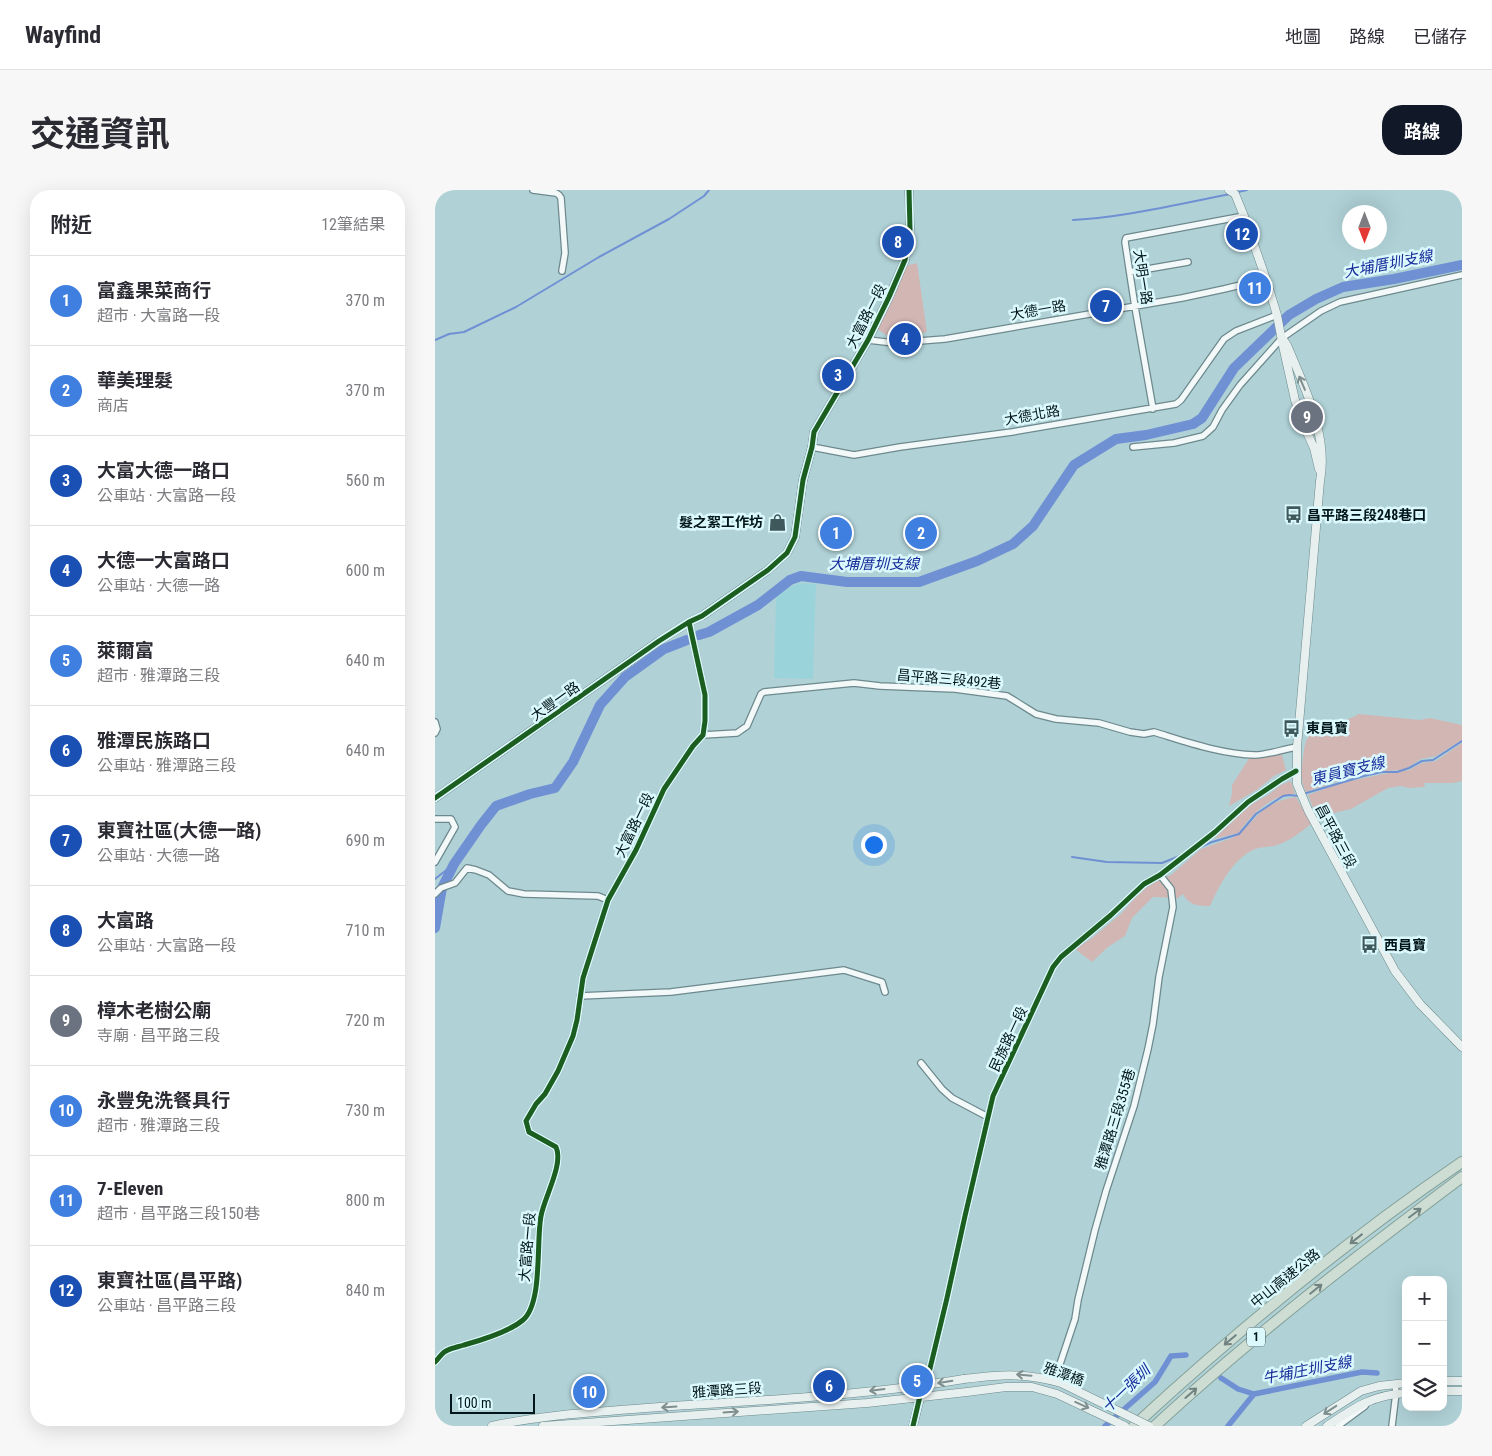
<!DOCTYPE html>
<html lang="zh-TW">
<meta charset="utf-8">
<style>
:root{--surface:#fff;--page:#f7f7f7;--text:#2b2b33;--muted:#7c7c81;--line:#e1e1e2;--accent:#111827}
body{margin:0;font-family:"Roboto Condensed","Noto Sans TC",sans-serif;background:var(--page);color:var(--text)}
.controls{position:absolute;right:15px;bottom:15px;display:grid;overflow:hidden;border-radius:10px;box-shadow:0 5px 20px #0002}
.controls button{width:45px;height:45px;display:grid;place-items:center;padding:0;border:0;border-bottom:1px solid var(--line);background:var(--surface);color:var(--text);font:25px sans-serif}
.compass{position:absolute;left:907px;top:15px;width:45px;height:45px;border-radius:50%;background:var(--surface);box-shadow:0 5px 20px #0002;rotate:180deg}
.scale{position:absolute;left:15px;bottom:12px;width:85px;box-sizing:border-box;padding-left:5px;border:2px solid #00161a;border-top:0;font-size:14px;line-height:18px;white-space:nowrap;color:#00161a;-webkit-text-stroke:4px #dbf9fd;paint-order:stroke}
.you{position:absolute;left:438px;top:654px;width:18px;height:18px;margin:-12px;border:4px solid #fff;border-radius:50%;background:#1a73e8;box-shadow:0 0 0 8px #1a73e833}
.badge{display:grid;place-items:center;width:32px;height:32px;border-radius:50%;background:var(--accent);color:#fff;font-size:16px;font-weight:700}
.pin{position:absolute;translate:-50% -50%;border:2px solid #fff;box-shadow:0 1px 5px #0006}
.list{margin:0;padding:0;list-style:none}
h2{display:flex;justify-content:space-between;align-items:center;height:65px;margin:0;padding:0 20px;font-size:21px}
h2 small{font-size:16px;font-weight:400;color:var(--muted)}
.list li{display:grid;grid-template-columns:32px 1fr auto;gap:15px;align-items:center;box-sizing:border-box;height:90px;padding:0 20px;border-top:1px solid var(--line)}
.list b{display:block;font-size:19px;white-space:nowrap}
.list p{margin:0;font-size:16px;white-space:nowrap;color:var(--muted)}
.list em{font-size:16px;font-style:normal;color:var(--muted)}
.icon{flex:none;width:28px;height:28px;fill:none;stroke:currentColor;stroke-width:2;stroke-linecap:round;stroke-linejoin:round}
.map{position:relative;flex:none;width:1027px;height:1236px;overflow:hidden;border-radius:20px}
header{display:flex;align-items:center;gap:30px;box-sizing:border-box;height:70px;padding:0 25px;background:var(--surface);border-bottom:1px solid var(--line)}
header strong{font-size:24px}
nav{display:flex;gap:28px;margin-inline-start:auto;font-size:18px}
.intro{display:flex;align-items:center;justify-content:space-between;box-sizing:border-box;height:120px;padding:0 30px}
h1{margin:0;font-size:35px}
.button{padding:12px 22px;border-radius:20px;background:var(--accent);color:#fff;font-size:18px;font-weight:700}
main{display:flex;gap:30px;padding:0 30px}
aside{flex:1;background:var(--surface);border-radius:20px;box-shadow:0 5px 20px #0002}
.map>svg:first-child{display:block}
</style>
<header>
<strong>Wayfind</strong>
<nav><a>地圖</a><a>路線</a><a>已儲存</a></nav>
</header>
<div class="intro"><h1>交通資訊</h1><a class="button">路線</a></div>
<main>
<aside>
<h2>附近<small>12筆結果</small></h2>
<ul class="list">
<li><span class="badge" style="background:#3f7fe0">1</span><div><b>富鑫果菜商行</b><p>超市 · 大富路一段</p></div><em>370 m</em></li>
<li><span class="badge" style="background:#3f7fe0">2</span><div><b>華美理髮</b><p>商店</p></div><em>370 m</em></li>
<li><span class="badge" style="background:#1a4fb4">3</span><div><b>大富大德一路口</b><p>公車站 · 大富路一段</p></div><em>560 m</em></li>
<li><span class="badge" style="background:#1a4fb4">4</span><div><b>大德一大富路口</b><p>公車站 · 大德一路</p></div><em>600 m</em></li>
<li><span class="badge" style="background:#3f7fe0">5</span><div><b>萊爾富</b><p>超市 · 雅潭路三段</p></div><em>640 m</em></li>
<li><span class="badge" style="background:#1a4fb4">6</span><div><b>雅潭民族路口</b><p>公車站 · 雅潭路三段</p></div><em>640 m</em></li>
<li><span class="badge" style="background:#1a4fb4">7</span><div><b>東寶社區(大德一路)</b><p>公車站 · 大德一路</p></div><em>690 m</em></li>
<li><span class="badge" style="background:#1a4fb4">8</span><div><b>大富路</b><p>公車站 · 大富路一段</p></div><em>710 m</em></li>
<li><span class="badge" style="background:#6b7280">9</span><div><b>樟木老樹公廟</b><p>寺廟 · 昌平路三段</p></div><em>720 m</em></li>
<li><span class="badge" style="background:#3f7fe0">10</span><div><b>永豐免洗餐具行</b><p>超市 · 雅潭路三段</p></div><em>730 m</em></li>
<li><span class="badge" style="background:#3f7fe0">11</span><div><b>7-Eleven</b><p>超市 · 昌平路三段150巷</p></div><em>800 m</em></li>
<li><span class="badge" style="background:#1a4fb4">12</span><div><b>東寶社區(昌平路)</b><p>公車站 · 昌平路三段</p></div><em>840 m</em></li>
</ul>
</aside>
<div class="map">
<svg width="1027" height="1236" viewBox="0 0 1027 1236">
<rect width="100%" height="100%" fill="#b0d2d7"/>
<path fill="#9bd3db" d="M364,393L381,394L378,489L339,488L341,407L351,399Z"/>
<path fill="#d1b6b4" d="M482,73L492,142L458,147L451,145L441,138L470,76Z
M924,524L985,530L995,528L1027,535V550L1001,566L986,569L972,578L965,580L937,582L912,588L871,602C865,591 866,581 868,568C870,550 871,545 887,536C891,534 897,531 902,531C904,530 907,531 910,530C915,529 919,526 924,524Z
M1027,553V591L1018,593H989L990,597L974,598L966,596L953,598L916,619L890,625L883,630L873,605L906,593L948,584L974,580L987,573L1001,571Z
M847,565L851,580L839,586L823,599L794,616L797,603V595L815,567Z
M856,591L860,604C837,604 817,624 804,642C811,638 816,632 822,626C832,615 846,609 861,607L876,634C865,643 853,652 839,656C833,657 826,657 820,659C798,668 784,696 775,716C764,716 754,716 748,704L743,708L718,707L697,728L690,746L673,757L657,772L640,759L657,748L687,723L704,703L721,690L736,685L766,659L797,648L803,643L779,649L809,620L817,614L833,605L846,595Z"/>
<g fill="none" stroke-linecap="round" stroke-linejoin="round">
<path stroke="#7090d4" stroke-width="2" d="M803,2L812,0
M638,30C691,27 743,14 796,4
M0,150L14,144L29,142L81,117L164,67L234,29L269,6L274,0
M868,604L929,586L947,582H962L974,578L987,571L998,570L1027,551
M763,658L777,652L804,644L821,624L848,606L854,605L864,606
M637,667L672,672L727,673L747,665
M0,689L19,674"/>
<path stroke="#7090d4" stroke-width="5.5" d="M786,1188L803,1199L819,1204
M670,1236L720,1192L736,1166L751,1165
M793,1236L819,1204L927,1182L942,1183"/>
<path stroke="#7090d4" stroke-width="10" d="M264,445L274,442L323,415L355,390L366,386L412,392H484L542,371L578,354L598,336L639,275L681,249L711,245L758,234L767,228L799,178L854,125L881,109L908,97L959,89L1027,75
M0,738L7,698L19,674L46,635L61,616L95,604L120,598L138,572L165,515L190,487L229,459L252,450"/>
<defs>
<path id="street" d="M98,0L121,3L124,5L126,8L130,63L127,81
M695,82L753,72
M433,150L459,153L510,149L747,108L789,99L831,89
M718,219L700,117L690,52L691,48L809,26
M377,257L419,265L465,257L577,242L741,214L746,210L789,149L801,141L842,125
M698,257L739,253L768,246L778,237L787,220L805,195L847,148L886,121L905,112L1027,85
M0,532L2,539L0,543
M268,545L302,543L312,536L326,504L329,502L419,493L445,496L520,499L572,506L601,524L621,529L664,533L695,542L709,544L719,542C752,552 786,564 820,565C832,565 849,559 862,557
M0,629H16L20,637L0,672
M0,704L6,698L20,693L32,678L41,680L54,685L73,701L89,704L163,706L173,710
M145,806L236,802L409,780L447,792L450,802
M486,873L507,899L517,908L553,927
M0,1172C3,1169 7,1163 11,1161C16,1158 23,1157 29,1155C47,1150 74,1142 88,1130C108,1113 101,1051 106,1026C109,1008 129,974 121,957L94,942L91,931L101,914L110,904L123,881L138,846L142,830L148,788L173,710L201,660L229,599L258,556L268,545L270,531V505L254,432
M623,1180L640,1129L643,1110L660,1040L671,1001L699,916L713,859L718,834L724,787L738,717L736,699L725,685
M491,1195L512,1108L530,1026L558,906L618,777L626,767L676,725L709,694L725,685L780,642L813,612L847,589L861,581
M903,1236L930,1216
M957,1236L961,1203L960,1194"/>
<path id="secondary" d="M794,0L800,4L809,26L831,89L842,125L848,156L860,210L870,238L879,258L884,279
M847,148L852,155C869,196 894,246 885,291L862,557V594L873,620L960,781L985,814L1027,857
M0,608L224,451L254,432L267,426L333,380L352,363L360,347L368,290L377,257L379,242L433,150L454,107L470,70L475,39L474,0
M1008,1191H1027
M1008,1201H1027
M57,1236C117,1223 178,1221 238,1216C335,1210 432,1205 529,1189
M108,1236L432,1213L532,1202L571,1197H597L622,1204L690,1236
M478,1236L486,1204
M871,1236L926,1201L944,1196L971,1193
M892,1236C919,1218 937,1205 971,1203"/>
<path id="highway" d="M699,1236C802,1141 911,1051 1027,972
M720,1236C817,1146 922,1066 1027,987"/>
</defs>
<use href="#street" stroke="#6d898d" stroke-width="8"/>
<use href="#secondary" stroke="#6d898d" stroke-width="9"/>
<use href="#highway" stroke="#83a098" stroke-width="12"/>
<use href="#street" stroke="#f3f8f9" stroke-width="5.5"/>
<use href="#secondary" stroke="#e7f0ee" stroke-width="8"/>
<use href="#highway" stroke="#cdddd4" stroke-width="10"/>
<defs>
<path id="secondary-bridge" d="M529,1189C565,1185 590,1182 626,1193L714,1236"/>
</defs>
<use href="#secondary-bridge" stroke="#6d898d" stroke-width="9" stroke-linecap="butt"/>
<use href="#secondary-bridge" stroke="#e7f0ee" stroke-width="8"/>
<defs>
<path id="cycleway" d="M0,608L224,451L254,432L267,426L333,380L352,363L360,347L368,290L377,257L379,242L433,150L454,107L470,70L475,39L474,0
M0,1172C3,1169 7,1163 11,1161C16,1158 23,1157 29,1155C47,1150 74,1142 88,1130C108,1113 101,1051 106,1026C109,1008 129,974 121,957L94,942L91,931L101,914L110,904L123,881L138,846L142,830L148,788L173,710L201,660L229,599L258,556L268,545L270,531V505L254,432
M478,1236L485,1206L491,1195L512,1108L530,1026L558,906L618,777L626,767L676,725L709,694L725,685L780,642L813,612L847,589L861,581"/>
</defs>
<use href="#cycleway" stroke="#dbf9fd" stroke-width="8"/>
<use href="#cycleway" stroke="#1b5e20" stroke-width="5"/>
</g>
<defs><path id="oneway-shaft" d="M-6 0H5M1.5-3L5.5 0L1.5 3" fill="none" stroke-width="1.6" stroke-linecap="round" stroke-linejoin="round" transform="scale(1.25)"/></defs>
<g stroke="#7f8e8f">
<use href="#oneway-shaft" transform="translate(867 193) rotate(-113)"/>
<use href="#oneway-shaft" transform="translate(589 1185) rotate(-175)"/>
<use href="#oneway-shaft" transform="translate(510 1192) rotate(171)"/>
<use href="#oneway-shaft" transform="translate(442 1200) rotate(173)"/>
<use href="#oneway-shaft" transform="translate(647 1215) rotate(24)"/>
<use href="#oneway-shaft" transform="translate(234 1217) rotate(176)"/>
<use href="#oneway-shaft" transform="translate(895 1220) rotate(147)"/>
<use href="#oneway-shaft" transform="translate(296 1222) rotate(-4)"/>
</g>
<g stroke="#718380">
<use href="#oneway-shaft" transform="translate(980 1023) rotate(-37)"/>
<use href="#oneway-shaft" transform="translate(921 1049) rotate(142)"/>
<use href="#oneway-shaft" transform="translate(881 1099) rotate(-39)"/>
<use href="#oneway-shaft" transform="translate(795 1150) rotate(140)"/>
<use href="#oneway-shaft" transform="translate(756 1203) rotate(-41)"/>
</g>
<defs>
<symbol id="bus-bare" viewBox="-9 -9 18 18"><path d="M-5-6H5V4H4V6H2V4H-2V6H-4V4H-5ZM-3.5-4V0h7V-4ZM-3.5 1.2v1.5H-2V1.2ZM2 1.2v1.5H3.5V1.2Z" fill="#3e585c" stroke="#dbf9fd" stroke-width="2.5" paint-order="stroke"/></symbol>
<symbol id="shop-bare" viewBox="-9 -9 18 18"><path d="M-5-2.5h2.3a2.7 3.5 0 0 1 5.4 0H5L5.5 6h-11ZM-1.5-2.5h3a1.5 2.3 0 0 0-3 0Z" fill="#3e585c" stroke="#dbf9fd" stroke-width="2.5" paint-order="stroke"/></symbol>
</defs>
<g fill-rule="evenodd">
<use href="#bus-bare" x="846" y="312" width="25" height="25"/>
<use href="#shop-bare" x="330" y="320" width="25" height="25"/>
<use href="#bus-bare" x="844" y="526" width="25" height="25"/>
<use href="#bus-bare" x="922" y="742" width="25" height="25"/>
</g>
<g text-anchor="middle" stroke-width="5" stroke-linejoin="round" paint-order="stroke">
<rect fill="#dbf9fd" stroke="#425a5e" stroke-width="1" x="812" y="1137.5" width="18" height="19" rx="4"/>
<g font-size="12" font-weight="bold" fill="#00161a">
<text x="821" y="1151">1</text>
</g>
<g font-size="14" fill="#00161a" stroke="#dbf9fd">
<text transform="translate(708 87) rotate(81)" y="5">大明一路</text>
<text transform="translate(603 120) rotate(-10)" y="5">大德一路</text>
<text transform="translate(431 126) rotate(-63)" y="5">大富路一段</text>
<text transform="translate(597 225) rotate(-10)" y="5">大德北路</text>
<text transform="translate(514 489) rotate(5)" y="5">昌平路三段492巷</text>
<text transform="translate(120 511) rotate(-35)" y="5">大豐一路</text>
<text transform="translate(199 635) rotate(-64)" y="5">大富路一段</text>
<text transform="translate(901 646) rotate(62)" y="5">昌平路三段</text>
<text transform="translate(573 849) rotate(-65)" y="5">民族路一段</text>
<text transform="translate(680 929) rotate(-73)" y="5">雅潭路三段355巷</text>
<text transform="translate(92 1057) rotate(-85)" y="5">大富路一段</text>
<text transform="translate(850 1088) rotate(-39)" y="5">中山高速公路</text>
<text transform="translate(629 1184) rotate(20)" y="5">雅潭橋</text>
<text transform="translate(292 1200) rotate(-4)" y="5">雅潭路三段</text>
</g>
<g font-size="14" font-weight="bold" fill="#00161a" stroke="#dbf9fd" text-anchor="start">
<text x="872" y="330">昌平路三段248巷口</text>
<text x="328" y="337" text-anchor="end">髮之絮工作坊</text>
<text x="871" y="543">東員寶</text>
<text x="949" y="760">西員寶</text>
</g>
<g font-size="15" font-style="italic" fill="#172b99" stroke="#dbf9fd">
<text transform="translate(953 74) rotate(-11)" y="5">大埔厝圳支線</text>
<text x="439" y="379">大埔厝圳支線</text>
<text transform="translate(913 581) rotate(-14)" y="5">東員寶支線</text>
<text transform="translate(872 1180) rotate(-11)" y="5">牛埔庄圳支線</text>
<text transform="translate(691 1199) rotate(-44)" y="5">十一張圳</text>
</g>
</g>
</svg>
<div class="controls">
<button>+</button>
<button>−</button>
<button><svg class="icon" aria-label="layers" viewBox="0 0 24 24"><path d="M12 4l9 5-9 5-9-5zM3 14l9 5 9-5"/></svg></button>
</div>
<svg class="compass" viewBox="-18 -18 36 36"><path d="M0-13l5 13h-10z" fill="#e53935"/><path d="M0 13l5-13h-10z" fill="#7c7c81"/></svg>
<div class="scale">100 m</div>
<div class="you"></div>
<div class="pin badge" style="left:401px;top:343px;background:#3f7fe0">1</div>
<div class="pin badge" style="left:486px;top:343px;background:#3f7fe0">2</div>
<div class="pin badge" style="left:403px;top:185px;background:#1a4fb4">3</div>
<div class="pin badge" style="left:470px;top:149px;background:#1a4fb4">4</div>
<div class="pin badge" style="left:482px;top:1191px;background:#3f7fe0">5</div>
<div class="pin badge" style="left:394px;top:1196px;background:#1a4fb4">6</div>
<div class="pin badge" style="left:671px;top:116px;background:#1a4fb4">7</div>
<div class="pin badge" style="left:463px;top:52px;background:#1a4fb4">8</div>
<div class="pin badge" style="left:872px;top:227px;background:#6b7280">9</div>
<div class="pin badge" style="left:154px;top:1202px;background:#3f7fe0">10</div>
<div class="pin badge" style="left:820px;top:98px;background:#3f7fe0">11</div>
<div class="pin badge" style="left:807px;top:44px;background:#1a4fb4">12</div>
</div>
</main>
